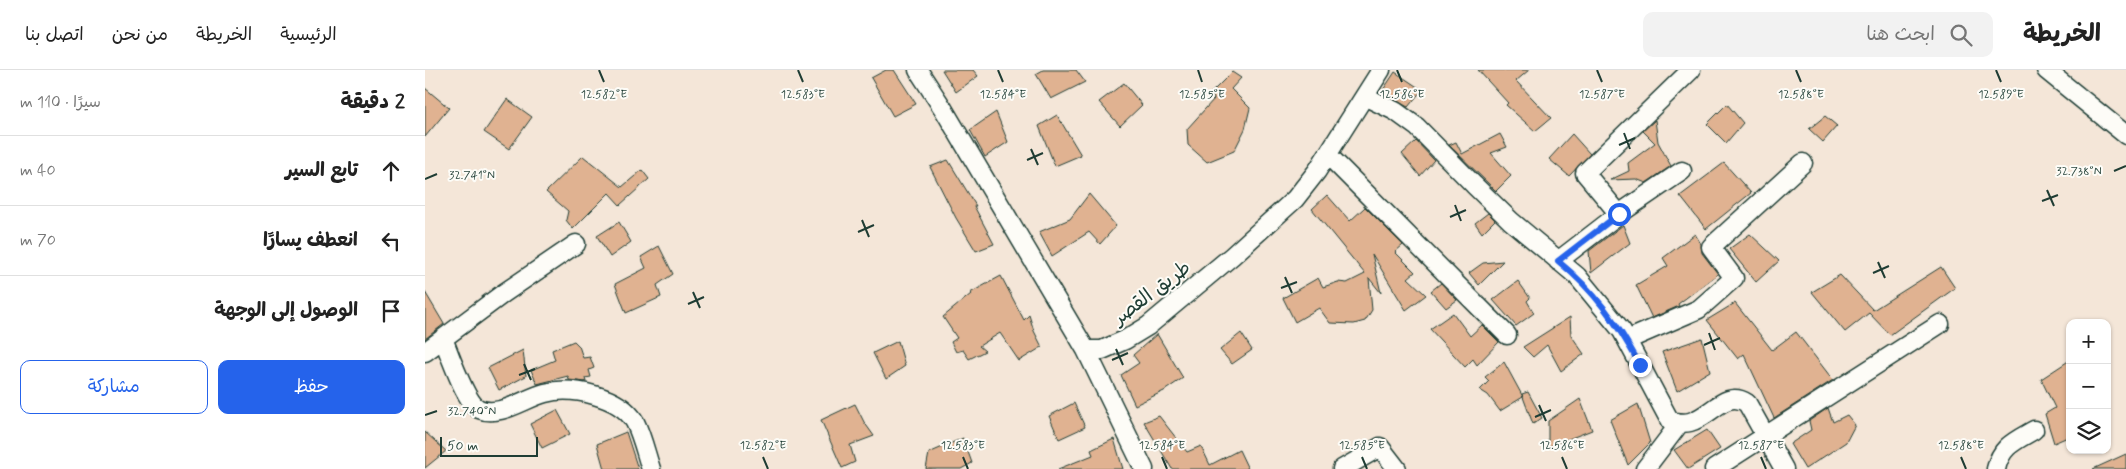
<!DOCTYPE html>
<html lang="ar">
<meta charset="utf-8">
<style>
:root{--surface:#fff;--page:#f2f2f2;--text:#222;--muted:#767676;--line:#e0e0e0;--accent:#2563eb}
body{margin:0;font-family:Mynerve,"Playpen Sans Arabic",sans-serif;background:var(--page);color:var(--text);direction:rtl}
.controls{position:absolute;right:15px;bottom:15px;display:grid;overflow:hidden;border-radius:10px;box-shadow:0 1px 4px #0004}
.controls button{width:45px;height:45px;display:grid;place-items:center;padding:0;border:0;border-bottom:1px solid var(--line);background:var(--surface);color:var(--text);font:25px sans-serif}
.scale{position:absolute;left:15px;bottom:12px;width:98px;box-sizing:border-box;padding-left:5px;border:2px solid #1f3d34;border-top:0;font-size:14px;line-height:18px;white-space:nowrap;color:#1f3d34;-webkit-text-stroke:4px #fdfcf7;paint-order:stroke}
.stop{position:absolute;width:15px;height:15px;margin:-11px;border:4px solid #2563eb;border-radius:50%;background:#fff}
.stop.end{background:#2563eb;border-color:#fff;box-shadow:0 1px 5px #0008}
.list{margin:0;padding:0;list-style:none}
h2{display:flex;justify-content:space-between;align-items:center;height:65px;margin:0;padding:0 20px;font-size:21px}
h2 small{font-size:16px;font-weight:400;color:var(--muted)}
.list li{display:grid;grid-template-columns:32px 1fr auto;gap:15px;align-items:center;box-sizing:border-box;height:70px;padding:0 20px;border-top:1px solid var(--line)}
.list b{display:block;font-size:19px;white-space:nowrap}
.list em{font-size:16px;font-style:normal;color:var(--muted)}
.actions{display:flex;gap:10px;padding:15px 20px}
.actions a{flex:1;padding:11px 0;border:1px solid var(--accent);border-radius:10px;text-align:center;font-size:18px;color:var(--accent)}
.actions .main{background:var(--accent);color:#fff}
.icon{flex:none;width:28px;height:28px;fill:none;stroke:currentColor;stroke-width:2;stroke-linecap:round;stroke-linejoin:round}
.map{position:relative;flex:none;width:1701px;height:399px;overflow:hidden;direction:ltr}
header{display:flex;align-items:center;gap:30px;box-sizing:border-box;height:70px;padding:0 25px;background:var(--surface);border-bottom:1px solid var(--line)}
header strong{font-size:24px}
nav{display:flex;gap:28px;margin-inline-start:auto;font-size:18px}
.search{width:350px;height:45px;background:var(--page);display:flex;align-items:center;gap:12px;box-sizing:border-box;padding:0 18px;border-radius:10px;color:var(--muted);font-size:19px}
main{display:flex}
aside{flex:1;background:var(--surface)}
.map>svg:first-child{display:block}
</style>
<header>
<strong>الخريطة</strong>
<div class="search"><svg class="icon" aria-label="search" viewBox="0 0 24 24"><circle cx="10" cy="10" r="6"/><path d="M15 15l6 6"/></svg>ابحث هنا</div>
<nav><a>الرئيسية</a><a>الخريطة</a><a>من نحن</a><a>اتصل بنا</a></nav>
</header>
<main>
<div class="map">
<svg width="1701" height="399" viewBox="0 0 1701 399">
<rect width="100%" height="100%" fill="#f4e6d8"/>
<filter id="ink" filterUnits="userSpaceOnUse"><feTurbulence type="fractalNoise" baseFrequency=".02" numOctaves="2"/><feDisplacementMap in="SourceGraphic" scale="10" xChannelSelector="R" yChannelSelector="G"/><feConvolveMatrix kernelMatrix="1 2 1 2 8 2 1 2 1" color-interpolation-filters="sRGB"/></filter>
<g filter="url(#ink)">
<path fill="#e0b291" stroke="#1f3d34" d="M461,0H469L491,34L468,46L446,8Z
M517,0H548L553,6L531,22Z
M618,0H651L660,12L626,29L611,4Z
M1053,0H1104L1091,11L1126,48L1110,61L1081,35L1083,33Z
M807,2L816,8L806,19L825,38L820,59L809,81L782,92L763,75L762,59L789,29L786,23Z
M970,2L997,20L983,37L956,23Z
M699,13L717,35L695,56L674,32Z
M0,18L24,38L0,67Z
M82,29L107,47L84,79L59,62Z
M1302,34L1318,53L1301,73L1282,54Z
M571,42L583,72L560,87L545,60Z
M632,45L656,85L630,96L614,56Z
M1400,46L1412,56L1398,72L1384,59Z
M1230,50L1233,72L1246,96L1221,113L1211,109L1185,110L1204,101L1203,93L1230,73L1218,61Z
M1075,64L1082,77L1066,83L1086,106L1071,121L1024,75L1031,72L1037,84Z
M1147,64L1165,84L1144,106L1124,89Z
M991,71L1009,90L995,106L977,84Z
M158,86L197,117L217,100L224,109L195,135L184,123L148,159L141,150L143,141L121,122Z
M523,90L551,136H549L569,174L551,181L531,148L505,97Z
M1299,93L1326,123L1281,159L1255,126Z
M664,124L691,156L675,174L664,162L627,186L614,162L645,149Z
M902,125L925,151L940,137L978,175L970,182L990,202L983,208L1001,225L981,240L947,184L956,223L944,208L947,240L940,251L929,254L905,253L894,238L870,252L858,228L893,208L898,217L913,212L922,213L940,204L887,139Z
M1063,143L1070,150L1057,163L1050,153Z
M194,152L206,172L185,187L172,166Z
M1198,155L1205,173L1166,203L1164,181Z
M1270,164L1276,174L1277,183L1293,204L1253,234L1254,236L1227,248L1211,215L1243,196L1238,188Z
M1325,164L1354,191L1331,212L1304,179Z
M234,176L248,204L232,215L236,227L201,243L190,214L221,198L216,187Z
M1078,191L1054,215L1044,203L1058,193Z
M1516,197L1530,218L1465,265L1444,243L1420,262L1387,222L1415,205L1448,240Z
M576,206L599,250L604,245L609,261L617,277L594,291L575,263L554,276L560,281L544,289L538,280L531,282L526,272L532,268L518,247L546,224L545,223Z
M1093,211L1105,228L1102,231L1109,243L1091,256L1068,230Z
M1016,213L1032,230L1021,238L1006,221Z
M0,222L19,254L0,269Z
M1310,233L1347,280L1371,262L1408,310L1349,348L1319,284L1313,289L1282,250Z
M1028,243L1045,266L1057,255L1074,272L1052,295L1048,289L1040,297L1005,259Z
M1145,247L1146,265L1159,284L1136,301L1122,275L1108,287L1098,277Z
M816,263L827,280L807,294L795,280Z
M732,264L758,308L739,321L710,335L696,305L714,293L708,285Z
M1277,268L1285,301L1252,321L1237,282Z
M149,271L154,276L158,288L165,287L169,298L164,300L166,307L160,308L161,312L144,310L143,306L112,314L106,300L130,290L127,280Z
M473,271L480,296L461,309L448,283Z
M98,280L101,306L74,320L63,298Z
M1645,290V366L1629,373L1620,344L1630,338L1616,309Z
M1079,292L1098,327L1097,324L1103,322L1117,348L1108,354L1098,327L1075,341L1063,325L1055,320L1064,311L1060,307Z
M1155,329L1167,360L1123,377V351Z
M649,333L660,357L634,369L624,346Z
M430,334L439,352L449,366L425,375L430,392L417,398L396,350Z
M1213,334L1225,373L1203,395L1185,350Z
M1403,338L1408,352L1422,345L1430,355L1421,372L1380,399L1365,374L1386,360L1384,351Z
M132,340L145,364L117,378L105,354Z
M734,346L762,382L776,376L785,395L814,380L823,399H747L719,352Z
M1282,360L1295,379L1263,399L1249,380Z
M0,362L21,381L0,398Z
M201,362L213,399H179L172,374Z
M538,368L547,393L536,399H501L504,383Z
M689,369L698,399H633L668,385L666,380Z
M1701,384V399H1668Z"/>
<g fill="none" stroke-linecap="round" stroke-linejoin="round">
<defs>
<path id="minor" d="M493,0L519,40L661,280L719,399
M1621,0L1701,65
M941,27L970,41L992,57L1049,115L1086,151L1152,206L1197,261L1245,351C1252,352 1258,354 1265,352C1287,346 1300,319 1322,333L1359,399
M903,85L1082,265
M1194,144L1160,103L1266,0
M1133,191L1194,144L1257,101
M18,268C24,283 41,333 54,339C75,348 100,328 120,323C147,316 195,326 210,352C217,366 221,384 226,399
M1202,270L1274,239L1309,208L1286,177L1378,93
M661,280H677L700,270L723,256L807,186L870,129L892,101L956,0
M0,282L79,223L151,174
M917,399L955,377L972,399
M1220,399L1255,353
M1289,399L1515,254
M1571,399C1576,376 1590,371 1609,360"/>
</defs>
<use href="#minor" stroke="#1f3d34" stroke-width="21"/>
<use href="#minor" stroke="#fdfcf7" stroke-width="18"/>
</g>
</g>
<g fill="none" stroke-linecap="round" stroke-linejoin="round" filter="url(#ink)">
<path stroke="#2563eb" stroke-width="6" d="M1194,144L1133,191C1171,222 1192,253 1215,295"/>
</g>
<path fill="none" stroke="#1f3d34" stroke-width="2" d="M174,0L179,12M373,0L378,12M573,0L578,12M773,0L777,12M972,0L977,12M1172,0L1177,12M1371,0L1376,12M1571,0L1576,12M1199,63L1205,79M1194,75L1210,68M606,79L613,95M602,90L618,83M1689,101L1701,96M0,109L12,104M1622,120L1629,136M1617,131L1633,125M1030,135L1036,151M1025,147L1041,140M437,150L444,167M433,162L449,155M1453,192L1460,208M1448,203L1464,196M860,207L867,223M856,218L872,212M268,222L275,238M263,234L279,227M1284,263L1290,280M1279,275L1295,268M691,279L698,295M687,290L703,283M99,294L106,310M94,305L110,299M1114,335L1121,351M0,345L12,341M1110,347L1126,340M338,387L343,399M538,387L543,399M737,387L742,399M937,387L942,399M1137,387L1142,399M1336,387L1341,399M1536,387L1541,399"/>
<g text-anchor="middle" stroke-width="4" stroke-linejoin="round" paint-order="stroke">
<g font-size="20" fill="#1f3d34" stroke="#fdfcf7">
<text transform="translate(726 222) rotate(-37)" y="7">طريق القصر</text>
</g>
</g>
<g font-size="12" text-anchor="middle" fill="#1f3d34" stroke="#fdfcf7" stroke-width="4" stroke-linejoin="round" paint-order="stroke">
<text x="179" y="28">12.582°E</text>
<text x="378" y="28">12.583°E</text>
<text x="578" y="28">12.584°E</text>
<text x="777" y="28">12.585°E</text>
<text x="977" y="28">12.586°E</text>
<text x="1177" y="28">12.587°E</text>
<text x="1376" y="28">12.588°E</text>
<text x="1576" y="28">12.589°E</text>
<text x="1654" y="105">32.738°N</text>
<text x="47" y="109">32.741°N</text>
<text x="47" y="345">32.740°N</text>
<text x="338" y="379">12.582°E</text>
<text x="538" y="379">12.583°E</text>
<text x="737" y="379">12.584°E</text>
<text x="937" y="379">12.585°E</text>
<text x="1137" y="379">12.586°E</text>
<text x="1336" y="379">12.587°E</text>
<text x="1536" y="379">12.588°E</text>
</g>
</svg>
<div class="controls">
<button>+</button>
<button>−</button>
<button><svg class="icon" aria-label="layers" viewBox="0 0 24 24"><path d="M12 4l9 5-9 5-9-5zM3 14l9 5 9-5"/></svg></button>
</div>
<div class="scale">50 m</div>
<div class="stop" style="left:1194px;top:144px"></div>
<div class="stop end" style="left:1215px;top:295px"></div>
</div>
<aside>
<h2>2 دقيقة<small>سيرًا · 110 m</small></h2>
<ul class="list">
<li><svg class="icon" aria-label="ahead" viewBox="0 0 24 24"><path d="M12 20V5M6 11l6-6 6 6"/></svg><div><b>تابع السير</b></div><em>40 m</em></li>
<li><svg class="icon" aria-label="left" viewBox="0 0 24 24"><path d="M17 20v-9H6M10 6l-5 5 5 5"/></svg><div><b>انعطف يسارًا</b></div><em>70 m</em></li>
<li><svg class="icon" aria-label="arrive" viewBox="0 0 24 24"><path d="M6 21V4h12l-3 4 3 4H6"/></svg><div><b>الوصول إلى الوجهة</b></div></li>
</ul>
<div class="actions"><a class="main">حفظ</a><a>مشاركة</a></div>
</aside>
</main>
